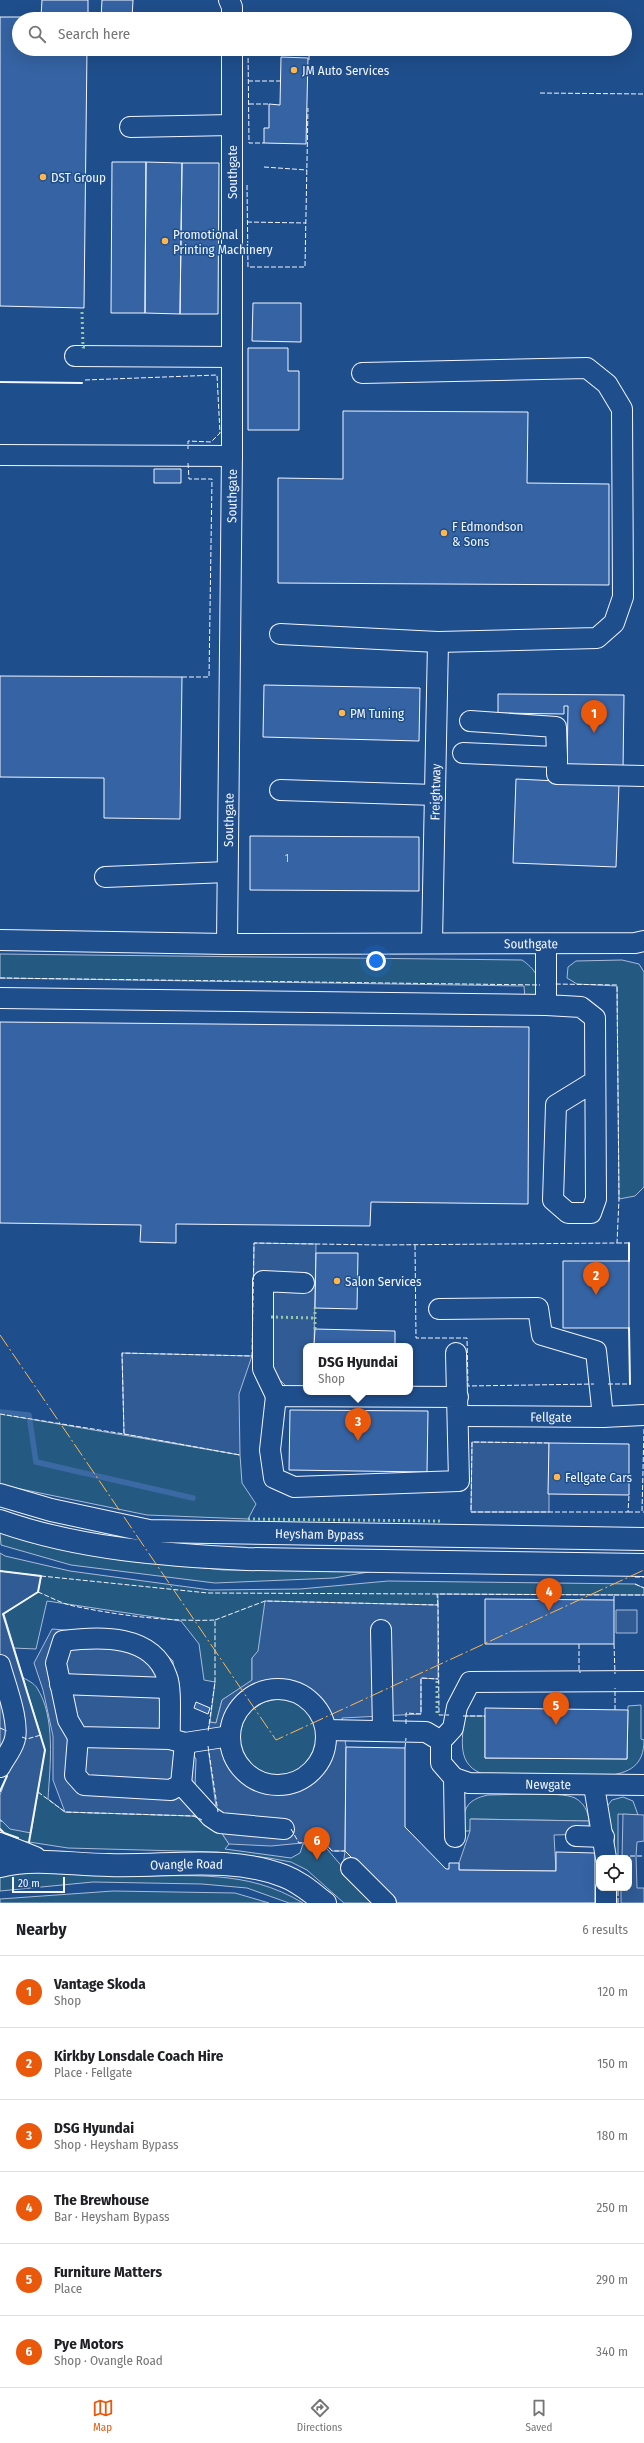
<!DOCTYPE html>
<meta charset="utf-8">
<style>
:root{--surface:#fff;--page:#f2f2f2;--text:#202124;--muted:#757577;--line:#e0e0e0;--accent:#ea580c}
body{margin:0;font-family:"Fira Sans Condensed",sans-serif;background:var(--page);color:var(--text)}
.controls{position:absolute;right:12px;bottom:12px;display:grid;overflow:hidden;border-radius:8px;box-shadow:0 4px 16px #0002}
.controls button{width:36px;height:36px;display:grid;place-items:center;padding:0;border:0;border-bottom:1px solid var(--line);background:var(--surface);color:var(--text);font:20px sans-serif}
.scale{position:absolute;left:12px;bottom:10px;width:53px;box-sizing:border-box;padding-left:4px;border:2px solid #f2f6ff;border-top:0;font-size:11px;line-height:14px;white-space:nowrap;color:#f2f6ff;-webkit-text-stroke:3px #1f4e8c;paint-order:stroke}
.you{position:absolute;left:376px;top:961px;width:14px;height:14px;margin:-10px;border:3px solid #fff;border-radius:50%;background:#1a73e8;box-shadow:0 0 0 6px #1a73e833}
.badge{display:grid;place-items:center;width:26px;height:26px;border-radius:50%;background:var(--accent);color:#fff;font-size:13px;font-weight:700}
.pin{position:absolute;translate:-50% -33px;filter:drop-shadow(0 1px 2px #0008)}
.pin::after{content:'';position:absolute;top:21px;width:14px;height:12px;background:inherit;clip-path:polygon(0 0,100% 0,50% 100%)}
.popup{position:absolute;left:303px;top:1343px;width:110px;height:52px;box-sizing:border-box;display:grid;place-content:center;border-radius:8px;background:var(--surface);filter:drop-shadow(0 1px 3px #0005);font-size:13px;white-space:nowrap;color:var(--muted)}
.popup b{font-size:15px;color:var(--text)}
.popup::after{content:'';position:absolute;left:50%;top:100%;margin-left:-8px;border:8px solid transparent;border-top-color:var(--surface)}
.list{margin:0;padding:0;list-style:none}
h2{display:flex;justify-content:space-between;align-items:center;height:52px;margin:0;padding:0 16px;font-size:17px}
h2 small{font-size:13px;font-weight:400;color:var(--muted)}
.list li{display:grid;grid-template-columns:26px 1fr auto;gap:12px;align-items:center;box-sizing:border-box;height:72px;padding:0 16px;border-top:1px solid var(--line)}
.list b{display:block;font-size:15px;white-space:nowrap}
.list p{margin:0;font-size:13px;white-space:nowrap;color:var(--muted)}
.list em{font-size:13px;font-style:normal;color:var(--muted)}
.icon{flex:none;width:22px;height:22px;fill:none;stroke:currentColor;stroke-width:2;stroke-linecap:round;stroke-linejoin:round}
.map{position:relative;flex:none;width:644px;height:1903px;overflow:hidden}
.search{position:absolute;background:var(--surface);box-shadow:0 4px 16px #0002;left:12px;right:12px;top:12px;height:44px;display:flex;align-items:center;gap:10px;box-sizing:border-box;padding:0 14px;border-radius:22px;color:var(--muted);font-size:15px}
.sheet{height:484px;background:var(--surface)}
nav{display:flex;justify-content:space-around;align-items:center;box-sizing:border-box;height:56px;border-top:1px solid var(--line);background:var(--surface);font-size:11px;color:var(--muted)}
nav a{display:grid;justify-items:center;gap:2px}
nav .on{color:var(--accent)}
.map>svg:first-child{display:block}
</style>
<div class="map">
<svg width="644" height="1903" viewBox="0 0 644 1903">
<rect width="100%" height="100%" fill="#1f4e8c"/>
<path fill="#245a82" stroke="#a8bbd7" d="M0,954L522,960C535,969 541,978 538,994L532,999H525L524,986L0,978Z
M622,960L639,964L644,972V1187L635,1196L619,1199L617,986L577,984L567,978L568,967L576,961Z
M0,1414L240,1455L242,1483L256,1504L248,1519L147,1515L6,1486L0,1484Z
M0,1532L168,1564L223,1570L374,1571L334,1578L215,1583L71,1565L1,1545Z
M0,1553L5,1556L70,1571L210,1590L300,1589L388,1581L635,1584L644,1588V1595L438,1594V1605L258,1652L252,1658V1681L222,1700L216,1723L210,1722L215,1682L204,1680L199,1644L181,1621L47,1601L36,1649L13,1648L3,1614L38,1592L41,1576L0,1571Z
M22,1677C27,1680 34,1683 37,1688C56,1717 50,1766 48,1799L65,1812L194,1816L219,1829L229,1844L225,1849L291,1858L300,1853L303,1844L322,1843L373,1903H344L307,1870L291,1862L269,1858L217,1852L68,1848L16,1840L0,1833V1819L1,1822L41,1735Z
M240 1738a39 39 0 1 1 78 0a39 39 0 1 1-78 0Z
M641,1705V1739L644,1740C644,1766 629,1773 606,1776L486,1775C455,1766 463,1740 464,1716H485V1758L627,1759L628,1706Z
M488,1795C508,1795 560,1791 575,1798C584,1803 588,1811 589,1821L471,1819L470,1831H463C463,1810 465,1800 488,1795Z
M623,1797L633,1801L638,1815L618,1814V1856H614V1836L605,1809L612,1800Z
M21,1869C55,1871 90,1875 124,1876C189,1877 245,1868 303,1903H289L247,1888L202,1884L93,1882L0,1891V1874Z
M113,1891L235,1893L269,1903H0V1899Z"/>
<path fill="#305b95" stroke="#a8bbd7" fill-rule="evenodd" d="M254,1243L316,1244L314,1346H306V1390H290L279,1379L272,1364L271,1317H253Z
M122,1353L252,1356L239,1394L240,1455L124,1434Z
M472,1442L549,1443V1512H471Z
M0,1571L41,1576L38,1592L4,1614L45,1750L31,1833L10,1829L0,1819V1795L7,1776L0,1772Z
M265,1601L438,1605V1679L421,1678V1714L342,1718L346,1747L345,1851L397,1903H373L342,1874L345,1851H332L323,1841L271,1846L229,1844L219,1829L207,1740L208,1730L210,1722L216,1723L222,1700L252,1680V1658L258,1651ZM277,1699L290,1700L302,1706L311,1716L316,1727L318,1740L315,1752L309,1763L299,1771L288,1776L275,1777L263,1774L253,1767L245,1757L240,1745V1732L244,1719L253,1709L264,1702Z
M616,1610H637V1633H616Z
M52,1629L89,1632L153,1643L173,1661L177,1728L196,1759L194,1816L65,1812L53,1780V1736L43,1690L34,1663Z
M623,1814L644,1815V1841L637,1842L636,1856L637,1888H644V1903H621V1888H629V1858H622Z
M470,1819L589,1821V1834L554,1835L556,1871L459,1870V1863L470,1831Z"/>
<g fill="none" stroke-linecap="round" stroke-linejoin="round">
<path stroke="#3b69a3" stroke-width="5.5" d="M0,1412L29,1415L36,1462L193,1498"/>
</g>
<path fill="#3563a3" stroke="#f2f6ff" d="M42,0H88V19H19V49H87L84,308L0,306V17H41Z
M102,0H133L132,19H101Z
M101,49H132V51L101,50Z
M281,57L308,58L306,144L264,143V128H269V104L280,105Z
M112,162H146L145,313H111Z
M146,162L182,163L180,314L145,313Z
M182,163H219L218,314H180Z
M253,303H301V342L252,341Z
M248,348H288V371H299V430H248Z
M343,411L528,412L527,483L609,484V585L278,583V478L343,479Z
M154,469H181V483H154Z
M0,676L182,677L180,819L104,818V778L0,777Z
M264,685L420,688L419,741L263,737Z
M498,694L624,695L623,770H567L568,706H564V714L498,713Z
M516,779L619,784L616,867L513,863Z
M250,836L419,837V891L250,890Z
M0,1022L529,1027L528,1204L371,1202L370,1226L176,1224V1243L140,1242L141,1225L0,1223Z
M316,1253H358L357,1309L315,1308Z
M563,1261H629V1328H563Z
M315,1329L395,1331V1346H314Z
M290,1410L428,1411L427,1472L289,1470Z
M549,1443L629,1444V1495L548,1494Z
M485,1599L614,1600V1644H485Z
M196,1702L210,1708L208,1714L194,1708Z
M485,1708L628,1710L627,1759L485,1758Z
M346,1747L405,1748V1827L446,1869H449V1863H459V1870L556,1871V1852L595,1853V1903H397L345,1851Z"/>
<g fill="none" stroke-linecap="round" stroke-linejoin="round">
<defs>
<g id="minor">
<path d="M229,0L232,7V19"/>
<path d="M130,127L232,125"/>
<path d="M75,356L232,357"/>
<path d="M0,455L232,456"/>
<path d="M280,634L438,642L597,638L614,623L623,597L622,409L607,384L587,368L362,373"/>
<path d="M470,721L556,727L557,757"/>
<path d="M463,753L557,757V774L644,776"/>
<path d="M280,790L435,795"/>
<path d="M105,877L227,872"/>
<path id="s1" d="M0,940L227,944L635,943L644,941"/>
<path id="s2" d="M432,942L438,642"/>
<path id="s3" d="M227,944L232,453V49"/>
<path d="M546,944V1005L581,1007L595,1018L596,1199L591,1213H568L553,1200L556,1105L595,1081"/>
<path d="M0,998L546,1005"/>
<path d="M439,1309L538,1308L542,1335L596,1351L603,1417"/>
<path d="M456,1353L459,1481L294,1487L274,1478L270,1450L276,1396L458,1397"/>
<path d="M276,1396L263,1369V1281L304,1283"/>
<path id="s4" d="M459,1416L603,1417L644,1415"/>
<path d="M381,1630L383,1730"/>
<path d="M0,1665C5,1684 21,1724 14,1742C11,1751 4,1759 0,1767"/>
<path d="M60,1684L168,1688"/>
<circle cx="278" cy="1737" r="48"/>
<path d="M326,1730L426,1732L441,1741V1763L454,1778L455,1837"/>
<path d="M78,1737L75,1775L84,1785L171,1790L181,1784L185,1743"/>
<path d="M170,1739C169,1724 172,1689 167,1677C153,1634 100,1636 63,1641L56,1663L68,1720L78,1737L170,1739L185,1743L230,1736"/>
<path d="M441,1741L453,1728L457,1707L470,1682L644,1681"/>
<path id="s5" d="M454,1778L469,1783L644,1785"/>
<path d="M181,1784L211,1817L220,1823L284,1829"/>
<path d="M594,1786L606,1858"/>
<path d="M576,1836L604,1837"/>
<path d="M351,1868L386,1903"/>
<path d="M606,1888V1903"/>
</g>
<g id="major">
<path d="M0,1844L35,1858"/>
<path id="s6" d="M0,1866C37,1857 72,1865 109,1865C166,1867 230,1855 284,1876C300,1882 312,1893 325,1903"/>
</g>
<g id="highway">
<path id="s7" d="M0,1495L51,1510L149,1531L644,1539"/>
<path d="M0,1521C79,1549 165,1555 247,1559L644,1565"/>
</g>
</defs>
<use href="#minor" stroke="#f2f6ff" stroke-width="22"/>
<use href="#major" stroke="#f2f6ff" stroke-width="24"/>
<use href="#highway" stroke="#f2f6ff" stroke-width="24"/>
<use href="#minor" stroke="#1f4e8c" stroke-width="20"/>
<use href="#major" stroke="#1f4e8c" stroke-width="22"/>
<use href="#highway" stroke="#1f4e8c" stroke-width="22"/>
<path stroke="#97c8a6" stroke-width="3" stroke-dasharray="2 3" stroke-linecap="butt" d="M82,312L83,347H85
M271,1317L315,1318
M315,1329V1308
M248,1519L440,1521
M437,1681V1714"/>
<path stroke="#f2f6ff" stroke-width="1" stroke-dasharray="5 2" stroke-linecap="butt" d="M248,51L249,143H264
M309,60V52
M248,81H280
M540,93L644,94
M249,104H269
M264,167L307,170
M247,185L248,267H305L308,108
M247,222L306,223
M85,380L217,375L220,433L211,442L188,441V449
M182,677H209L212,479H189L188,463
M0,978L540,985
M617,1243H629
M415,1245L416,1338H467L468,1386L594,1384
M608,1384H630
M0,1414L124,1434L122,1353L252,1356L254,1243L379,1245L617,1243L619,1199L617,985L554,984
M644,1429L642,1512H644
M124,1434L240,1455
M549,1443L472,1442L471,1512H628L629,1495
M628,1512H642
M41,1576L208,1593L437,1594
M635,1577H644
M635,1584L644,1588
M38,1592C48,1596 59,1602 69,1605C115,1615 169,1622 215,1620V1682L208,1732
M614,1595H644
M438,1605L437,1594L614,1595V1600
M215,1620L265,1601L438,1605L439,1715H449
M579,1644V1672H581
M614,1644L615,1674
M615,1710V1688
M463,1716H485
M406,1724V1713L421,1714V1678L438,1679
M0,1728L7,1731
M22,1737L27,1739L41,1735
M208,1746L218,1812
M405,1748L406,1738
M38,1792L65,1812L194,1816L202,1820
M291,1829L299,1843L323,1841L332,1851H345
M618,1858V1856H644
M618,1903V1888"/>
<path stroke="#f2f6ff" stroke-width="2" d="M240,49V51L309,52
M0,382L82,383
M629,1243V1261
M629,1328L630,1384
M0,1571L41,1576L38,1592L3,1614L45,1750L29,1842
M0,1791L7,1776
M0,1829L4,1833L18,1838"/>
<path stroke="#ffb74d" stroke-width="1" stroke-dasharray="14 3 2 3" stroke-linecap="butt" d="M0,1335L276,1740L644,1570"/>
</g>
<g fill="#ffb74d" stroke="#1f4e8c" stroke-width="1.5">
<circle cx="294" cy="70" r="4"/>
<circle cx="43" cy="177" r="4"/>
<circle cx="165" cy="241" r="4"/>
<circle cx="444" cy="533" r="4"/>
<circle cx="342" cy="713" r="4"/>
<circle cx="337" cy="1281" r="4"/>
<circle cx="557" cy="1477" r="4"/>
</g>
<g text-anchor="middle" stroke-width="3" stroke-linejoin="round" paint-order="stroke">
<g font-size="11" fill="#c3d1e8">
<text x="287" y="862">1</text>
</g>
<g font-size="13" fill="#f2f6ff" stroke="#1f4e8c" text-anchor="start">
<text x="302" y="75">JM Auto Services</text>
<text x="51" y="182">DST Group</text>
<text x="173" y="239">Promotional<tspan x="173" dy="15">Printing Machinery</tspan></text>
<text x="452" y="531">F Edmondson<tspan x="452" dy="15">&amp; Sons</tspan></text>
<text x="350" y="718">PM Tuning</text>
<text x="345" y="1286">Salon Services</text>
<text x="565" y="1482">Fellgate Cars</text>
</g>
<g font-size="13" fill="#f2f6ff" stroke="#1f4e8c">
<text transform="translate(232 172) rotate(-90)" y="5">Southgate</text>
<text dy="5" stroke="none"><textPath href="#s3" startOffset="448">Southgate</textPath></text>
<text dy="5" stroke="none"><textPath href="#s2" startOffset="150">Freightway</textPath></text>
<text dy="5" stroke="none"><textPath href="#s3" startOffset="124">Southgate</textPath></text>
<text dy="5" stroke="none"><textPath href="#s1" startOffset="531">Southgate</textPath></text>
<text dy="5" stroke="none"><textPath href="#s4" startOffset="92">Fellgate</textPath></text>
<text dy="5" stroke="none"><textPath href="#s7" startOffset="324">Heysham Bypass</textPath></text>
<text dy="5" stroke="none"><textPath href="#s5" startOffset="95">Newgate</textPath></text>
<text dy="5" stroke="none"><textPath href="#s6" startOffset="187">Ovangle Road</textPath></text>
</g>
</g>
</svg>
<div class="controls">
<button><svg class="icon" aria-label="locate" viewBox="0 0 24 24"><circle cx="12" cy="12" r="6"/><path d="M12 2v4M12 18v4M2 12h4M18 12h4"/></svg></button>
</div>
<div class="scale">20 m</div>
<div class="you"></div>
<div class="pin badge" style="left:594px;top:733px">1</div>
<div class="pin badge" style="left:596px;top:1295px">2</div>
<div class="pin badge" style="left:358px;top:1441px">3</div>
<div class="popup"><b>DSG Hyundai</b>Shop</div>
<div class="pin badge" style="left:549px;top:1611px">4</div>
<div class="pin badge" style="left:556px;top:1725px">5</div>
<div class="pin badge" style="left:317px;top:1860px">6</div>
<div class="search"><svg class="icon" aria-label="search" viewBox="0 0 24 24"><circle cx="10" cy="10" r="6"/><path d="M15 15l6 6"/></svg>Search here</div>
</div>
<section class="sheet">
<h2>Nearby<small>6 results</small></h2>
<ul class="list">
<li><span class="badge">1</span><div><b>Vantage Skoda</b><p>Shop</p></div><em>120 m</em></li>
<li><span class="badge">2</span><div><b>Kirkby Lonsdale Coach Hire</b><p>Place · Fellgate</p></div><em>150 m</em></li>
<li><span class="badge">3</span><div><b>DSG Hyundai</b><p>Shop · Heysham Bypass</p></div><em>180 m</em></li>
<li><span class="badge">4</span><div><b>The Brewhouse</b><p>Bar · Heysham Bypass</p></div><em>250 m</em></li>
<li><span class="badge">5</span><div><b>Furniture Matters</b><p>Place</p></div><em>290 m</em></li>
<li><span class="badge">6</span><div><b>Pye Motors</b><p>Shop · Ovangle Road</p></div><em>340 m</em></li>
</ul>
</section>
<nav>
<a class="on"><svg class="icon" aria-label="map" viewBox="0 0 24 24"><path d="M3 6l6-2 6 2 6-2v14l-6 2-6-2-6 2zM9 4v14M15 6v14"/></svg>Map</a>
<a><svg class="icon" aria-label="directions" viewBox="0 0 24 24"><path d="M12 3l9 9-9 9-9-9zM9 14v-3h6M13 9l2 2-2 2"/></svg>Directions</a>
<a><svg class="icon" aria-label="saved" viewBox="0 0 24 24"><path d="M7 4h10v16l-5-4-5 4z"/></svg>Saved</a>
</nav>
